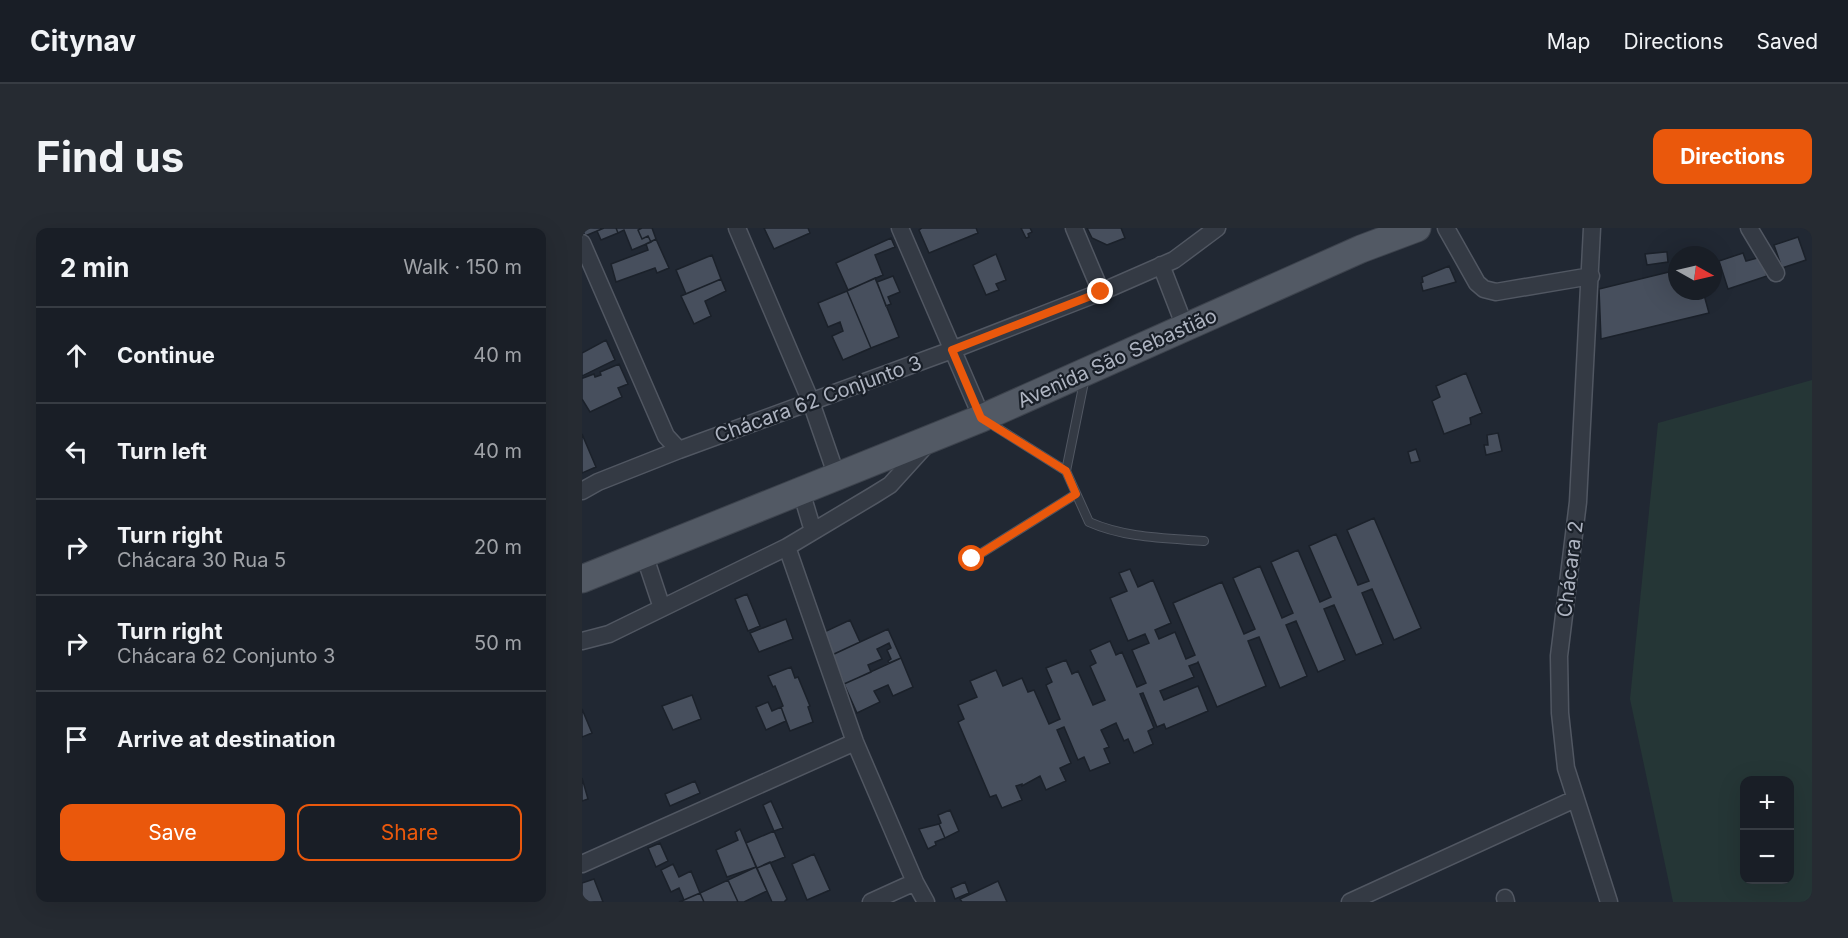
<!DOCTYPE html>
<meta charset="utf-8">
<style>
:root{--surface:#191e26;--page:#262b32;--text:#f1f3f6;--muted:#9fa2a7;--line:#373c43;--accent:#ea580c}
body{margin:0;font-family:Inter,sans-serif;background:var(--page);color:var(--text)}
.controls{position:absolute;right:18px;bottom:18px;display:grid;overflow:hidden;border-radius:12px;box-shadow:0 6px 24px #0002}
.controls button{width:54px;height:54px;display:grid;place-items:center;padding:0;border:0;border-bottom:2px solid var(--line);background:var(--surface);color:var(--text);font:30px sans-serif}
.compass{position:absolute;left:1086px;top:18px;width:54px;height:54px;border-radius:50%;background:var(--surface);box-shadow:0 6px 24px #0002;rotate:98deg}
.stop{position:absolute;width:18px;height:18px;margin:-14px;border:4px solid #ea580c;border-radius:50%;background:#fff}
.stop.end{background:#ea580c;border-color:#fff;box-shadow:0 2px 6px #0008}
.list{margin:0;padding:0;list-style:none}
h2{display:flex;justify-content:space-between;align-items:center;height:78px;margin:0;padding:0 24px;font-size:26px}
h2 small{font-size:20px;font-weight:400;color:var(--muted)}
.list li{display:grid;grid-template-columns:39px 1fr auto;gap:18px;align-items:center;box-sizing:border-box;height:96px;padding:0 24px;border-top:2px solid var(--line)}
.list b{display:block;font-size:22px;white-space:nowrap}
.list p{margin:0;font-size:20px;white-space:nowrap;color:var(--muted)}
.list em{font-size:20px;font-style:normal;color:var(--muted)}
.actions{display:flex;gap:12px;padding:18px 24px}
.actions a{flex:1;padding:14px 0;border:2px solid var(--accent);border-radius:12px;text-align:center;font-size:21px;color:var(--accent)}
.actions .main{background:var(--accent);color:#fff}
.icon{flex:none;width:33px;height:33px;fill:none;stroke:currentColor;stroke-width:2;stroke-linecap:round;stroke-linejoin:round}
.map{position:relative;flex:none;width:1230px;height:674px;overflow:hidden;border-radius:12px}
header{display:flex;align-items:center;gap:36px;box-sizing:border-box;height:84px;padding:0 30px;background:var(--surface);border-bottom:2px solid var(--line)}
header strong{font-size:28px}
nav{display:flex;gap:33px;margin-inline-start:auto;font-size:21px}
.intro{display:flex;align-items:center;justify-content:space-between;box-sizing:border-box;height:144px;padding:0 36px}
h1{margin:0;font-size:42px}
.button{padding:15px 27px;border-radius:12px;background:var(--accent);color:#fff;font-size:21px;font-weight:700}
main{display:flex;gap:36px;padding:0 36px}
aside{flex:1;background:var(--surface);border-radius:12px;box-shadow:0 6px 24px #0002}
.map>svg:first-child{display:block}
</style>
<header>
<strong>Citynav</strong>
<nav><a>Map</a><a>Directions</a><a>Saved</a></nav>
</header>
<div class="intro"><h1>Find us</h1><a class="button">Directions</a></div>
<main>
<aside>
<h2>2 min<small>Walk · 150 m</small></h2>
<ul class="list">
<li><svg class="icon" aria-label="ahead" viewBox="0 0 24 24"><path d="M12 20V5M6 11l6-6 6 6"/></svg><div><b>Continue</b></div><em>40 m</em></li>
<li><svg class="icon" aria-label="left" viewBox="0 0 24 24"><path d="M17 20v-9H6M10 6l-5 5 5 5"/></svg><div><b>Turn left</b></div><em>40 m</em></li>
<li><svg class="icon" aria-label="right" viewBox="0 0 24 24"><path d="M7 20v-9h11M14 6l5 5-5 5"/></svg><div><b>Turn right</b><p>Chácara 30 Rua 5</p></div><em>20 m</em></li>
<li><svg class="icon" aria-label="right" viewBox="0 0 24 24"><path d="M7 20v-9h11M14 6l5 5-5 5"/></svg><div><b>Turn right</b><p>Chácara 62 Conjunto 3</p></div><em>50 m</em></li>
<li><svg class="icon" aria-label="arrive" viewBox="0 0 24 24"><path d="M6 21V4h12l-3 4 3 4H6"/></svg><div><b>Arrive at destination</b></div></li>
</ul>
<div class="actions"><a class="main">Save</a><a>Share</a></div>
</aside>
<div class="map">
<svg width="1230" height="674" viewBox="0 0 1230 674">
<rect width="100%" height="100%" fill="#212833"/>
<path fill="#253636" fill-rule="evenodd" d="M1230,152V674H1091L1048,471L1076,195ZM1162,552H1208V652H1162Z"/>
<path fill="#474f5d" stroke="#1b212a" stroke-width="1.5" d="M0,0H22L3,8Z
M22,0H34L36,5L19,12L15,3Z
M34,0H60L56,2L60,11L66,8L69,14L50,22L42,2L36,5Z
M60,0H70L74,11L69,14L66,8L60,11L56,2Z
M182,0H226L228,5L192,21Z
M340,0H394L396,5L347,25L337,2Z
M439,0H448L450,4L446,6L447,9L444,10Z
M505,0H539L543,10L525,17L510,10Z
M1216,9L1224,32L1200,40L1192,17Z
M309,10L313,19L293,27L301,47L266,62L254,35Z
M74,11L87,40L75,45L73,40L34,54L29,36L66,22L64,16Z
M1083,24H1085L1086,34L1065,37L1063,26Z
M1161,25L1164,33L1179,29L1185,48L1146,61L1137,33Z
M414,26L424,52L414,56L417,62L404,67L391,37Z
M130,27L139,51L104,66L94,42Z
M867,38L874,54L841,63L839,55L841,54L840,49Z
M1095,42V63H1121L1127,85L1019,111L1017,61Z
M311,48L318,64L306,69L309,76L304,78L295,54Z
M293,50L317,109L289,120L265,63Z
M139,51L144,63L123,73L129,88L112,96L99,68Z
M265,63L289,120L261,132L250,108L261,103L258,94L246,99L236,75Z
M24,112L33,132L0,148V125Z
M37,136L46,156L36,160L40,169L8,184L0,171V148L1,150L12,146L13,149L19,147L18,144Z
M884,145L900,185L888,190L889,196L862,206L850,173L858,169L854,158Z
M916,205L920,223L904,227L902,217H906L905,207Z
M0,206L14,239L0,245Z
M834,221L838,233L829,235L826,224Z
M792,290L839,400L812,412L790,361L780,365L801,416L774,427L752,377L742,381L763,432L736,444L714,393L704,397L725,448L698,460L677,409L666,413L684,458L635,479L616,434L615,435L607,438L612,449L578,463L582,472L616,458L626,483L584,501L582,496L575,499L561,465L558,466L572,500L566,503L571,516L552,525L546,511L542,513L534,495L519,502L527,519L522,521L528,535L508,543L502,529L496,532L482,499L475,502L489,535L478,540L484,553L464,562L458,548L440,558V556L434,558L440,572L420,580L414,567L408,569L376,494L382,491L376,477L395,469L388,453L414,442L421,458L440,450L446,464L452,462L467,496L478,491L464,457L470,454L464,440L484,432L490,446L496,443L511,477L523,472L508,438L514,435L508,422L528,413L534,427L540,424L555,459L564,455L550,422L567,415L563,406L546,413L528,370L545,363L537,345L548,341L556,359L571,352L589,395L573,402L577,411L593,404L604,431L613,427L591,375L640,354L662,406L673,401L651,350L678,338L700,390L711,385L689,334L716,322L738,374L749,369L727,318L754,306L776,357L787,353L765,302Z
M165,366L178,398L166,403L153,371Z
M204,391L211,411L177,424L168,405Z
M268,392L278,414L250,427L240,405Z
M306,401L319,430L307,435L306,433L309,431L305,422L309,420L307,415L295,421L300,431L286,437L289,444L262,456L250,427Z
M319,430L331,459L311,468L306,457L292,463L298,474L275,485L262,456Z
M209,439L213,450L216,449L228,478L226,479L231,494L208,503L199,479L201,478L193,458L191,459L186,448Z
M110,467L119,491L91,502L80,478Z
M186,474L190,483L199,479L204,493L184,502L174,479Z
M0,481L10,505L0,509Z
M0,550L6,571L0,573Z
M113,553L118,565L88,578L83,566Z
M189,573L201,600L192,603L181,577Z
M368,582L377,603L363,610L357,596L359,595L356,587Z
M357,596L363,610L353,614L354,617L346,621L337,601Z
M158,601L174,639L145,649L134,622L156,612L153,604Z
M192,603L203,629L175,640L164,615Z
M78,615L86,633L74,639L66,620Z
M232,626L248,662L225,672L210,636Z
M188,634L205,671L202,674H190L175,640Z
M91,636L97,649L109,643L118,665L102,672L97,660L89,664L79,642Z
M174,639L185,663L162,674H156L146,652Z
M12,651L21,674H0V655Z
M146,652L156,674H122L118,665Z
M416,653L425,674H380L378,671Z
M383,654L387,665L373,671L369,660Z
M118,665L122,674H97L102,672Z"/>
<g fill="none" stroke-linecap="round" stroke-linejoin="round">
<defs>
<path id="service" d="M503,149L484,243L507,294C543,310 583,310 622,313
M406,194L484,243
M390,331L494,266"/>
<path id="minor" d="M155,0L229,174L255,249
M318,0L400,190
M492,0L519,64
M864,0L895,55L902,61L914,64L1009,48
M1010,0L996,274L977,428L978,485L984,540L1027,674
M1167,0L1194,45
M0,15L84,208L97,222
M579,37L603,99
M0,263L16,254L97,222L370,122L519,64L592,32L635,0
M219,263L231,303
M205,319L273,514L333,654L344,674
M62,326L80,380
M0,413L27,406L205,319L292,267L308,257L346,215
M0,636L273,514
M923,670L924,674
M289,674L333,654
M768,674L993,571"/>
<path id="primary" d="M0,351L400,190L779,21L835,0"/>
</defs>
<use href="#service" stroke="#515762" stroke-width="10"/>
<use href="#minor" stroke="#515762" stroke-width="19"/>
<use href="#primary" stroke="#3d434d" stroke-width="29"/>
<use href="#service" stroke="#343a44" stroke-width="8"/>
<use href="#minor" stroke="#343a44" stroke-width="16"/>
<use href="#primary" stroke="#525964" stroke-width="27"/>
</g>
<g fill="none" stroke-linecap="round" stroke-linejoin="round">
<path stroke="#ea580c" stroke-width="8" d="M390,331L494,266L484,243L399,190L370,122L519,64"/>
</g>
<g text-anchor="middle" stroke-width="4.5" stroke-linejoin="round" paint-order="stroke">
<g font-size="20" fill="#aeb4c1" stroke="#191f28">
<text transform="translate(535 130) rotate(-24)" y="7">Avenida São Sebastião</text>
<text transform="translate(236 171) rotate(-20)" y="7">Chácara 62 Conjunto 3</text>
<text transform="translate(988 341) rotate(-83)" y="7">Chácara 2</text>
</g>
</g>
</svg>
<div class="controls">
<button>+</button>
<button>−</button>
</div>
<svg class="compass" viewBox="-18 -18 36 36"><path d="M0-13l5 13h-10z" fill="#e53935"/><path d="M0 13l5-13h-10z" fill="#9fa2a7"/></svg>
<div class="stop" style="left:390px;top:331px"></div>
<div class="stop end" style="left:519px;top:64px"></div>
</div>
</main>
